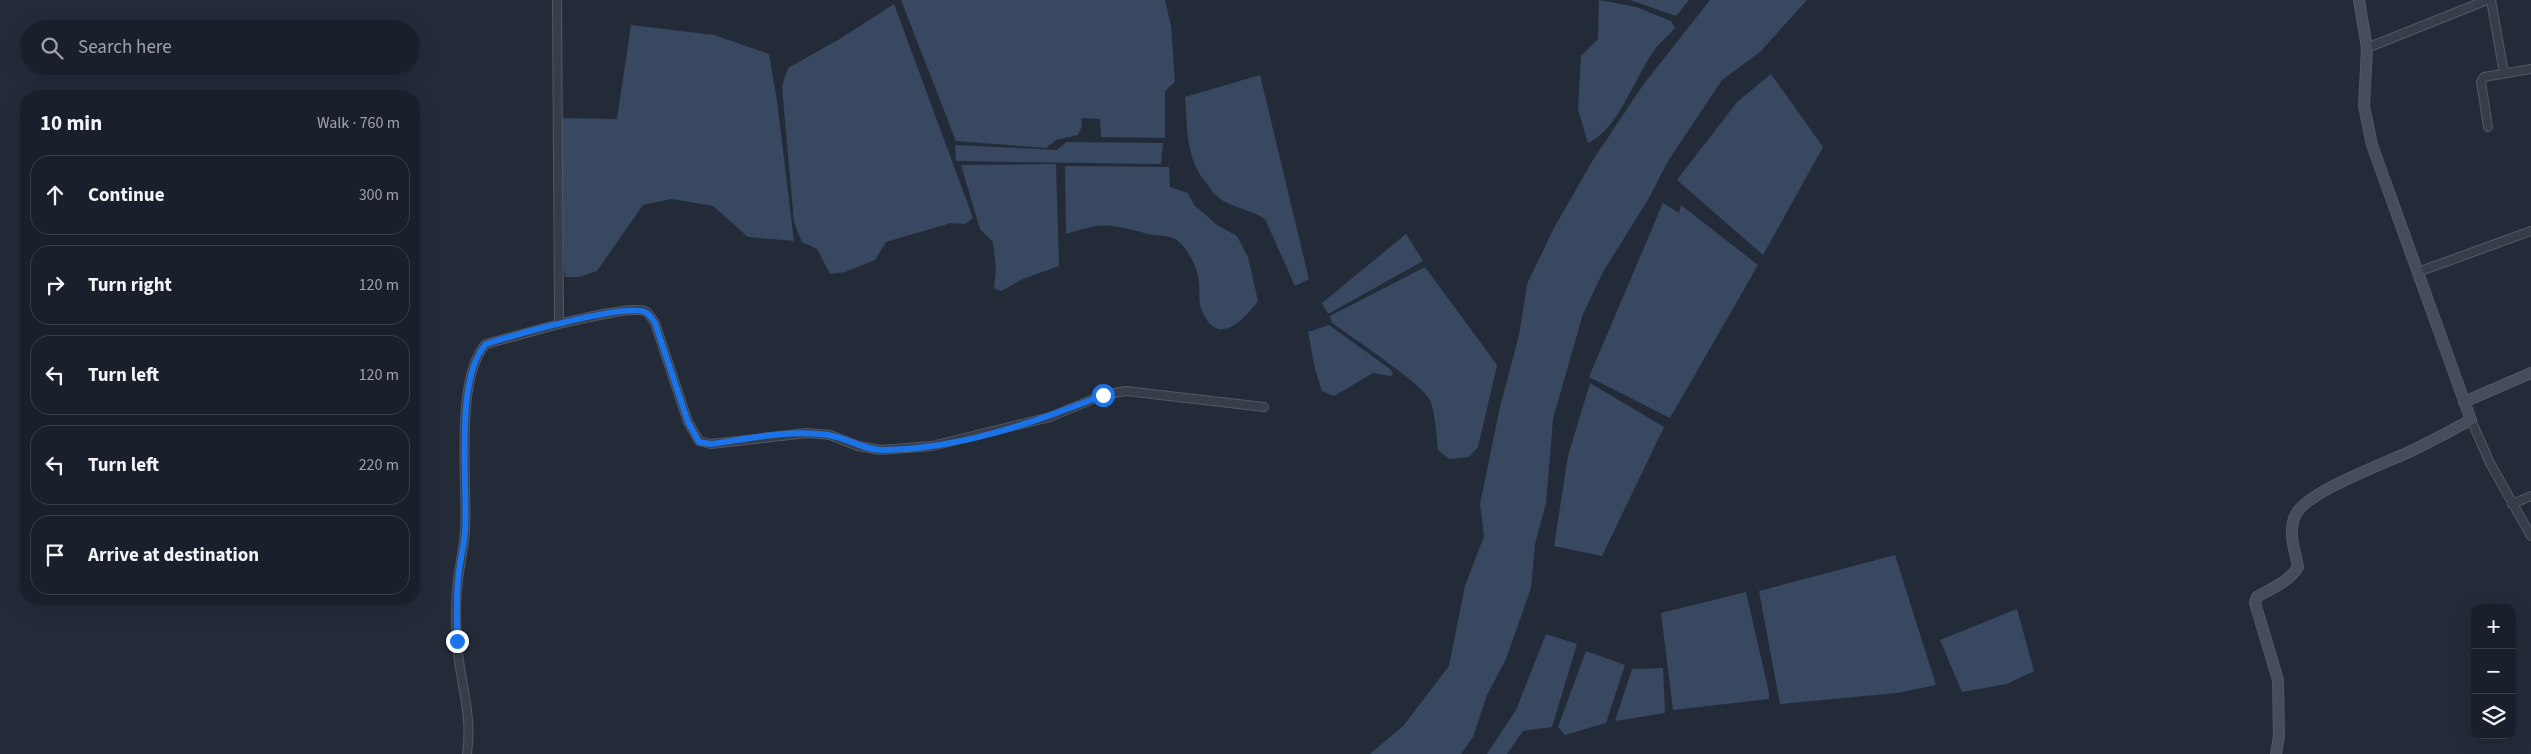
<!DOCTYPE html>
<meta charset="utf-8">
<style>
:root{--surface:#1a202b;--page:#232833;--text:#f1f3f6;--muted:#9fa3a9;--line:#383e47}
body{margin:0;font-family:"Source Sans 3",sans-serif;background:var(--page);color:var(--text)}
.controls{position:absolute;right:15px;bottom:15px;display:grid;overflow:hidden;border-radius:10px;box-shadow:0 5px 20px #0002}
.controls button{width:45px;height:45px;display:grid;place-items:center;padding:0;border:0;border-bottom:1px solid var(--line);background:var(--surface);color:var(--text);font:25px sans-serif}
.stop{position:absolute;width:15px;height:15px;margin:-11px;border:4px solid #1a73e8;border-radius:50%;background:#fff}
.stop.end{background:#1a73e8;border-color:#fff;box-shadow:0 1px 5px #0008}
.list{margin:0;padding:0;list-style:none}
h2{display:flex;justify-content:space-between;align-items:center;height:65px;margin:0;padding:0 20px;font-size:21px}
h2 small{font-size:16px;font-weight:400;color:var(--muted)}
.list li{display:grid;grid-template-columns:32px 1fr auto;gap:15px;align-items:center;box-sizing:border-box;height:80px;margin:0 10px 10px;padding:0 10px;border:1px solid var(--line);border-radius:20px}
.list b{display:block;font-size:19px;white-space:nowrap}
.list em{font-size:16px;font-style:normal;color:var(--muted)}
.icon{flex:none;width:28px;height:28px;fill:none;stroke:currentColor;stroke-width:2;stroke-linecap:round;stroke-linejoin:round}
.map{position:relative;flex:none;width:2531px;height:754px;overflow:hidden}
.search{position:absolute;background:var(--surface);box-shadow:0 5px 20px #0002;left:20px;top:20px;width:400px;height:55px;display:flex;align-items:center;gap:12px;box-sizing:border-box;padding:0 18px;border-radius:28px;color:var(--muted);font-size:19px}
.panel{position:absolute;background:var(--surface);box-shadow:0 5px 20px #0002;left:20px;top:90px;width:400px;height:515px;border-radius:20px}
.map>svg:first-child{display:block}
</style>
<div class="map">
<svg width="2531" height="754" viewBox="0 0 2531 754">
<rect width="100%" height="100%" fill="#232b39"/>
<path fill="#394861" d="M901,0H1165L1171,26L1175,82L1165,91V138L1101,137L1100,119L1081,118L1082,126L1078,135L1056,140L1046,148L956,141Z
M1599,0L1636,7L1671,21L1675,28C1669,36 1661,41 1656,48C1635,75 1620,128 1588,143L1578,109L1581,56L1598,39Z
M1630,0H1689L1676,16Z
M1710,0H1807L1760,52L1722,80L1668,161L1649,198L1603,272L1583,314L1553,419L1546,503L1535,544L1531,588L1506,659L1487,695L1473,737L1461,754H1370L1404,725L1449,666L1465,586L1484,536L1480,504L1500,407L1519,335L1527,284L1554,228L1593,160L1643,85Z
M894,4L973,218L965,224L951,223L886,242L875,260L845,272L830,274L817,249L802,242L794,222L782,86L788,68L838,40Z
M631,25L714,35L769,54L777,101L794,241L748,237L713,206L671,199L643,205L597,271L579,277H565L557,170V118L617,119Z
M1771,74L1823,147L1763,255L1677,180L1737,102Z
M1260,75L1309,279L1295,286L1265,219C1253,211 1242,210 1230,204C1219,200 1213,193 1207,184C1185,157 1188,131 1185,97Z
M1066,142L1163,143L1161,164L956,161L955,145L1057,150Z
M1056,164L1059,266L1023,279L1001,291L994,288L996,269L993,242L980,229L961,165Z
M1065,166L1169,167L1170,187L1188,193L1194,205L1217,225L1237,236L1248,257L1258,301C1242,323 1215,348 1201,308C1198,300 1200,290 1199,281C1198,269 1188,249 1178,241C1171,235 1161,236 1153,235C1139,232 1125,227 1111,226C1096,224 1080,230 1066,234Z
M1663,203L1679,213L1681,205L1758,265L1670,418L1589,377Z
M1406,234L1423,261L1328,314L1322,303Z
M1425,267L1497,365L1478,447L1469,457L1449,459L1438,450C1436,434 1436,416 1430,400C1424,385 1350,336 1332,323L1330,316Z
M1329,325L1390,369L1393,373L1391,376L1373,373L1334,396L1322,391L1315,369L1308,332Z
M1590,383L1664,427L1602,556L1554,546L1568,456Z
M1895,555L1936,685L1897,693L1780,704L1759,591Z
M1746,592L1769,693V699L1673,710L1661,613Z
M2017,609L2034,671L2007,684L1962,692L1940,640Z
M1546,634L1577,644L1552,727L1523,731L1507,754H1487L1516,710Z
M1586,651L1625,665L1606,723L1565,735L1558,727Z
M1663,668L1665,713L1615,721L1632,669Z"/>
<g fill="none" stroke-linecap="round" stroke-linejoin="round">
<defs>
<path id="street" d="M557,0L559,324C576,320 631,306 645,311C650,314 652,319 655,323L688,422L699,441L711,444L807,433L830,435L858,446L881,450L932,446L1050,417L1103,395L1126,391L1264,407
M2491,0L2504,73
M2367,48L2487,0
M2488,127L2481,82L2484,77L2531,69
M2418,272L2531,231
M2471,420L2490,463L2531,536
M2512,504L2531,496
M467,754C473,711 459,681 457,641C455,621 456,599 458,580C460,563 464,547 465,531C468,484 454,378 486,344L559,324"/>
<path id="secondary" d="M2464,402L2531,373
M2276,754L2279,736L2278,680L2255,603L2257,597C2272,588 2289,582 2298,567C2295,550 2287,531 2296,514C2307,492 2385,463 2409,452C2430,442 2450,431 2471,420L2372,145L2364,106L2367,48L2359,0"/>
</defs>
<use href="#street" stroke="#525864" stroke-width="10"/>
<use href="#secondary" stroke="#525864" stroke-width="12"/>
<use href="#street" stroke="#373d49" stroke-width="8"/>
<use href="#secondary" stroke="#454c5c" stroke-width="10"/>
</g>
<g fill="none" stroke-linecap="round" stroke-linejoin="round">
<path stroke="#1a73e8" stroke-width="6" d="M457,641C457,621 456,600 458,580C459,564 464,547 465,531C468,484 454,378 486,344C511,336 625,303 645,312C650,314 652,319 655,323L688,422L699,442L711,444C748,439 791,429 828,435C847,438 863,450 883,450C958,449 1034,423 1103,395"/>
</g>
</svg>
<div class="controls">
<button>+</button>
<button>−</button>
<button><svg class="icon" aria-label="layers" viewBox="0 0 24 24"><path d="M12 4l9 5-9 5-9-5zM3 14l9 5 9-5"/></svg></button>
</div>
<div class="stop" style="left:1103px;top:395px"></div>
<div class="stop end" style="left:457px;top:641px"></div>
<div class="search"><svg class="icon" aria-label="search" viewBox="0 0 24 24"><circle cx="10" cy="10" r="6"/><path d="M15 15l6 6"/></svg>Search here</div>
<section class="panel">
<h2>10 min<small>Walk · 760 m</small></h2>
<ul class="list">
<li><svg class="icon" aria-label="ahead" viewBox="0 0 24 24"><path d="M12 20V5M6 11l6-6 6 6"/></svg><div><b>Continue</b></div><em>300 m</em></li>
<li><svg class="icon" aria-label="right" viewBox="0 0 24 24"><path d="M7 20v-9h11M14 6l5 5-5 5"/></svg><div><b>Turn right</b></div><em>120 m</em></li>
<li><svg class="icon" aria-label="left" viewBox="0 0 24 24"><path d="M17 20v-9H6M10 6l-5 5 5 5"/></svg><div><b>Turn left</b></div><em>120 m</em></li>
<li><svg class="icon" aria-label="left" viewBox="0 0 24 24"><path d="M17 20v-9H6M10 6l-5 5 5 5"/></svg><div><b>Turn left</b></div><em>220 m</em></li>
<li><svg class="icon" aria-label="arrive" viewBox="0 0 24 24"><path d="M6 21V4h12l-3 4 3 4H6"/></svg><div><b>Arrive at destination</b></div></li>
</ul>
</section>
</div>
